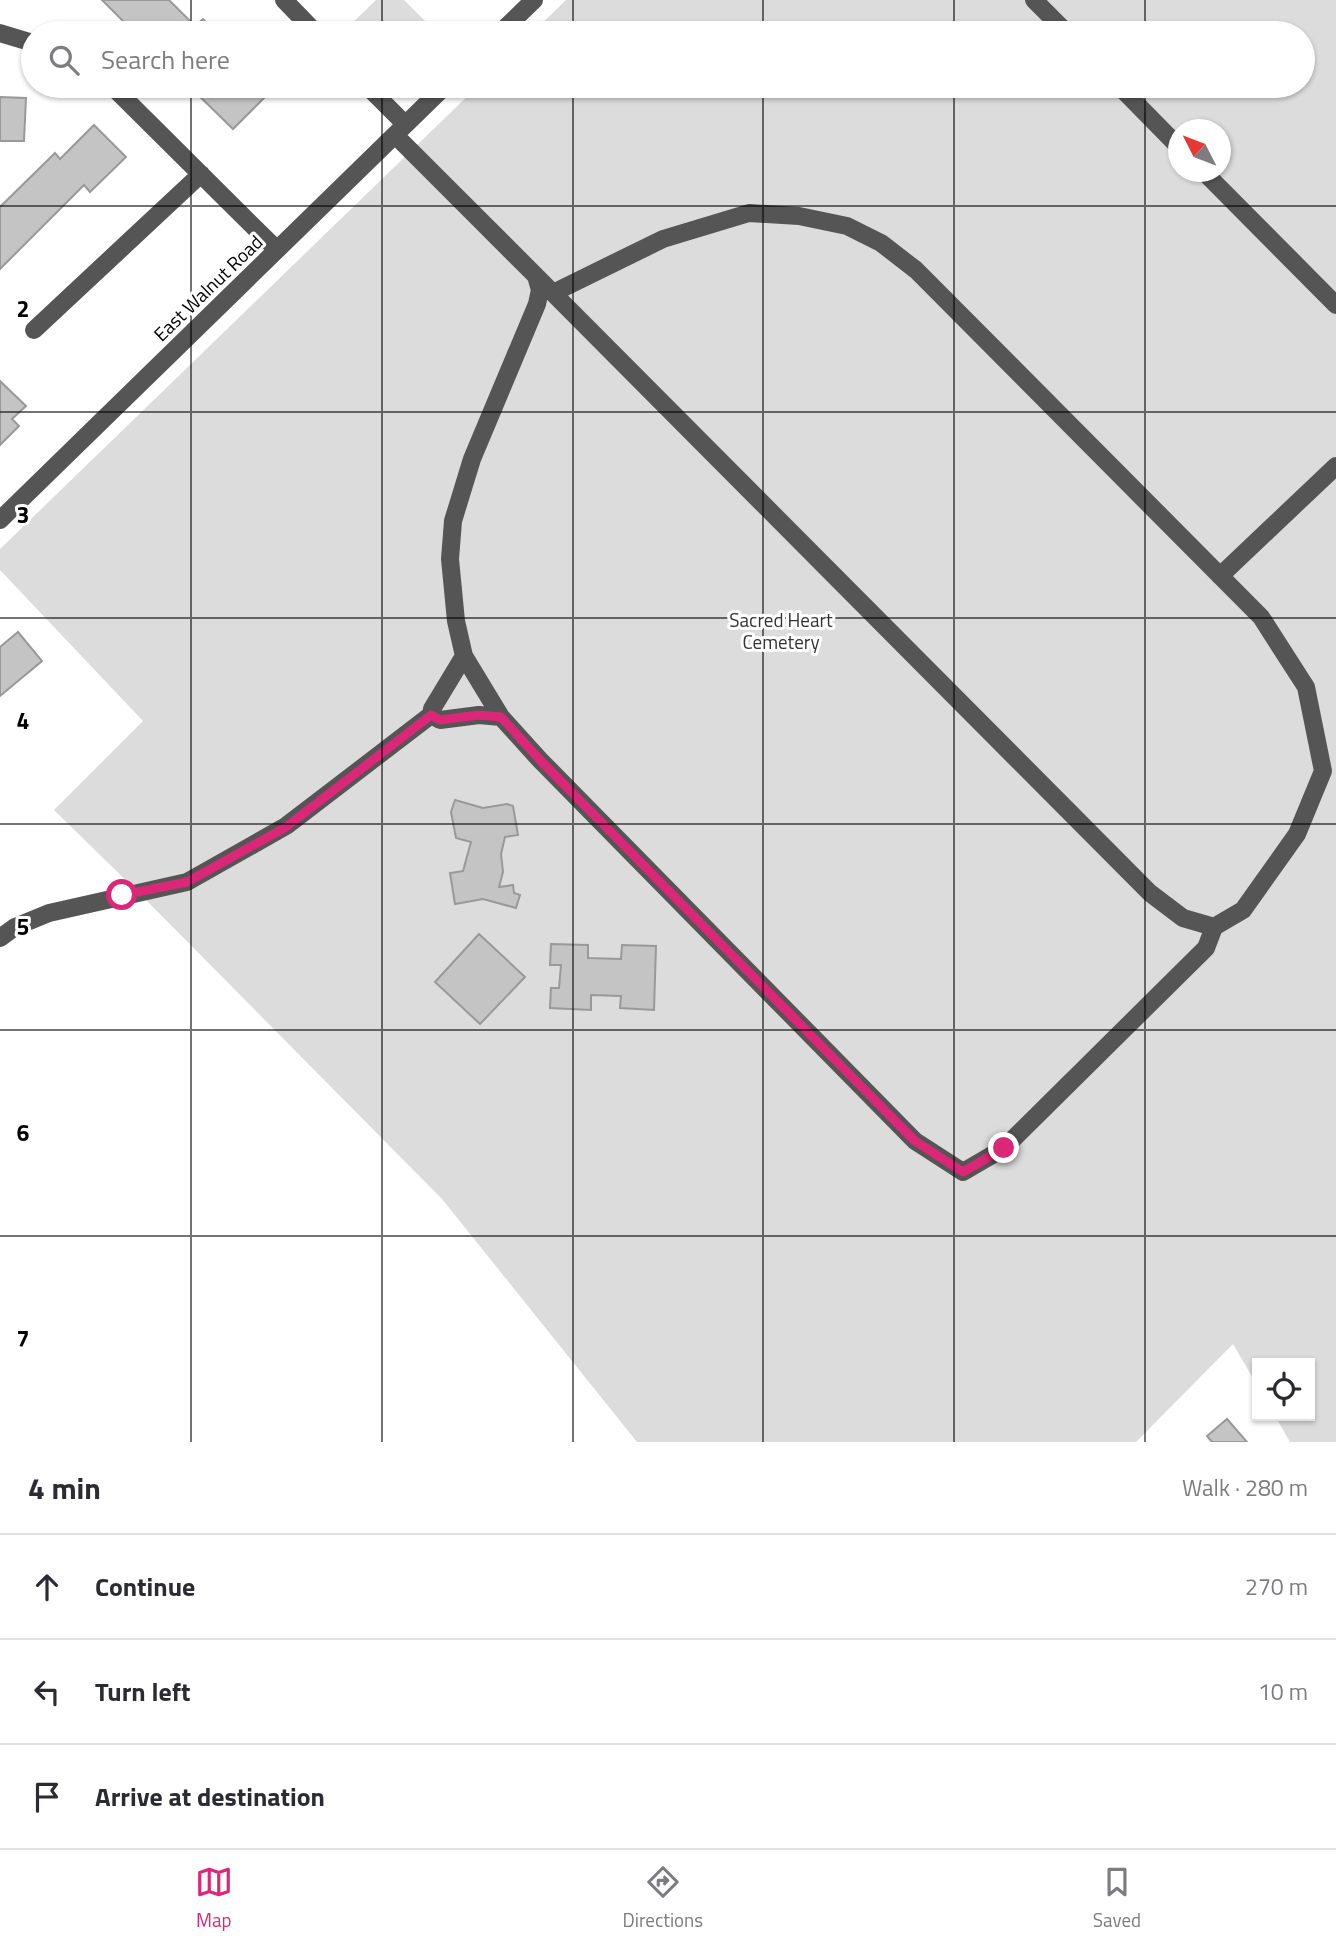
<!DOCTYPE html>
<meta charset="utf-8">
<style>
:root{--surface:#fff;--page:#f7f7f7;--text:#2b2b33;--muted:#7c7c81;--line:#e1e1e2;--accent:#db2777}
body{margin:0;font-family:"Titillium Web",sans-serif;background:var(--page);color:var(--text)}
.controls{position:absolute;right:21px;bottom:21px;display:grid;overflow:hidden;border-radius:0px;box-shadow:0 2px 5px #0004}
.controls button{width:63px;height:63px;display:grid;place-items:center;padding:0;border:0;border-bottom:2px solid var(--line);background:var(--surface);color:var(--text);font:35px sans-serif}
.compass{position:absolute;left:1168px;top:119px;width:63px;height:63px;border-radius:50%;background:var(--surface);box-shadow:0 2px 5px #0004;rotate:312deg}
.stop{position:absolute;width:21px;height:21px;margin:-16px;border:5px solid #db2777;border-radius:50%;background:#fff}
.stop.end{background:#db2777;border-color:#fff;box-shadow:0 2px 7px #0008}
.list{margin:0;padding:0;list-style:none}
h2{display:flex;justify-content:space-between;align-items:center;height:91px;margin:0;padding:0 28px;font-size:30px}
h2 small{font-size:23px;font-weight:400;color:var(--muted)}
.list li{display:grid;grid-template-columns:46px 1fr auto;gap:21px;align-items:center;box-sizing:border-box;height:105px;padding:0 28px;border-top:2px solid var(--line)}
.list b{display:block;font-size:26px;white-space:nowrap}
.list em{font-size:23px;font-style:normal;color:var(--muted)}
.icon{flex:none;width:38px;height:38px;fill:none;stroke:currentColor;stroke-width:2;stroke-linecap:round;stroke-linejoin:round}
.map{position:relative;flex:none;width:1336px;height:1442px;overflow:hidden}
.search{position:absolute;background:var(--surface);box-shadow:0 2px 5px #0004;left:21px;right:21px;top:21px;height:77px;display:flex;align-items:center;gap:18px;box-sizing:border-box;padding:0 24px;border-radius:38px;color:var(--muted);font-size:26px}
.sheet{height:406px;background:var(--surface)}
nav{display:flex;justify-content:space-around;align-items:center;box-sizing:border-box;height:98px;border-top:2px solid var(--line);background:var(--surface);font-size:19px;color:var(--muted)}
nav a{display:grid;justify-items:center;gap:4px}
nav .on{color:var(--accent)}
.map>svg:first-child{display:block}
</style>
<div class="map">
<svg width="1336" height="1442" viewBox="0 0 1336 1442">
<rect width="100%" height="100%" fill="#fff"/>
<path fill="#dcdcdc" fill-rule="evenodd" d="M376,0H404L437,33H342Z
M566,0H1336V1442H1290L1275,1416H1310V1363H1257V1385L1233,1344L1136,1442H637L442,1199L145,899L54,810L143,721L0,570V549L478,86H1303V33H532ZM1178,130H1220V172H1178Z"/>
<path fill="#c4c4c4" stroke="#999" stroke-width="2" d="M102,0H169L195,26L203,19L217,33H135Z
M189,86H253L265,97L233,129Z
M0,97L26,98L24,141H0Z
M94,125L126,157L90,192L84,185L0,269V207L55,153L60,159Z
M0,381L26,406L12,419L19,426L0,445Z
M18,632L42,661L0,696V647Z
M455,800L483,808L507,804L513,806L518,835L505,837L501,854L503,872L499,887L513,885L514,893L520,895L516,908L483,899L455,904L450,873L463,871L471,842L456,838L451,812Z
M479,934L525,977L480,1024L435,982Z
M551,944L588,945V958L621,959L622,945L656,946L654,1010L620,1008L621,996L591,995V1010L550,1008L551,988H559L561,965H550Z
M1227,1419L1247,1442H1212L1207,1436Z"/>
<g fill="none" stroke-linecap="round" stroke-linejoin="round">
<path stroke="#555" stroke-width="18" d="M284,0L316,33
M1034,0L1067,33
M0,33L33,43
M500,33L534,0
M112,86L277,250
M367,86L405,124
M1119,86L1178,146
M395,135L536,276L540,290L537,304L472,459L453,521L450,559L456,621L464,656L501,717L540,760L915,1141L963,1172L1004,1148L1206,948L1214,927
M1204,172L1336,305
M536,276L1150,893L1183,918L1214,927L1243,910L1297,834L1323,771L1306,687L1261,617L916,270L881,243L847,226L799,216L749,213L663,239L553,293
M34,330L201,174
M0,520L445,86
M1220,576L1336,466
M464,656L432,709L431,715L440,720L479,715L501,717
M0,938L15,927L49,913L187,882L286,826L431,715"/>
</g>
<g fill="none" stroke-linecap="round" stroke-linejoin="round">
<path stroke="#db2777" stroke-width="9" d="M122,895L187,882L286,827L431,715L440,720L479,715L501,717L540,760L915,1141L963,1172L1004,1148"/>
</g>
<path fill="none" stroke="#000" stroke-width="2" stroke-opacity="0.55" d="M191,0V33M382,0V33M573,0V33M763,0V33M954,0V33M1145,0V33M191,86V1442M382,86V1442M573,86V1442M763,86V1442M954,86V1442M1145,86V1442M0,206H1336M0,412H1336M0,618H1336M0,824H1336M0,1030H1336M0,1236H1336"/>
<g text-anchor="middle" stroke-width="6" stroke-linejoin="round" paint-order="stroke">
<g font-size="19" fill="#000" stroke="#fff">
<text transform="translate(208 288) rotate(-44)" y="7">East Walnut Road</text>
</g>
<g font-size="19" fill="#333" stroke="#fff">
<text x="781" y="627">Sacred Heart<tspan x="781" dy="22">Cemetery</tspan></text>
</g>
</g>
<g font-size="23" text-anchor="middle" font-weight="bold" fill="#000" stroke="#fff" stroke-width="6" stroke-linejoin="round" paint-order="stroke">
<text x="23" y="317">2</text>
<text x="23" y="523">3</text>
<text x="23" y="729">4</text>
<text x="23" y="935">5</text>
<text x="23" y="1141">6</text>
<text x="23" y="1347">7</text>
</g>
</svg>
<div class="controls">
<button><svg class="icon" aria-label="locate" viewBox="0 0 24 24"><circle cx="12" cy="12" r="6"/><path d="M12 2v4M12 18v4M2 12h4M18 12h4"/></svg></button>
</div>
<svg class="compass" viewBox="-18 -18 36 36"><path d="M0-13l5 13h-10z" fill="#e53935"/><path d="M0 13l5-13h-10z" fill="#7c7c81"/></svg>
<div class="stop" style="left:122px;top:895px"></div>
<div class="stop end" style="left:1004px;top:1148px"></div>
<div class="search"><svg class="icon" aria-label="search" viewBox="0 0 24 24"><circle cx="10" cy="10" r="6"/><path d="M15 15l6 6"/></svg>Search here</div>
</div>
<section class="sheet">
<h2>4 min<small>Walk · 280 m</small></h2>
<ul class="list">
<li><svg class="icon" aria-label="ahead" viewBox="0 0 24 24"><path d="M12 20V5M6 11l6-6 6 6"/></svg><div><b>Continue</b></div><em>270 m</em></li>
<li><svg class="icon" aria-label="left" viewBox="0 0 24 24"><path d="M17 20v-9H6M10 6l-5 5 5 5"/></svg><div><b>Turn left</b></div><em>10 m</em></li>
<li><svg class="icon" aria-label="arrive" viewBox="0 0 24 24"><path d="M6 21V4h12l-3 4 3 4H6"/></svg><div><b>Arrive at destination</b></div></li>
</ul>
</section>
<nav>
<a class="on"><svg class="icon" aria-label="map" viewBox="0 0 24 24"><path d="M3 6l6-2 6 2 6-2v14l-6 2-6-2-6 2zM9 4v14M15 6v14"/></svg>Map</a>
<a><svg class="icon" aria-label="directions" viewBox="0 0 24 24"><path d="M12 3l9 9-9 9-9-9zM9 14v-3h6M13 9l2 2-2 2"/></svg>Directions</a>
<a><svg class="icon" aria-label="saved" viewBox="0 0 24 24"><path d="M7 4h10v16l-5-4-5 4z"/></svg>Saved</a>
</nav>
